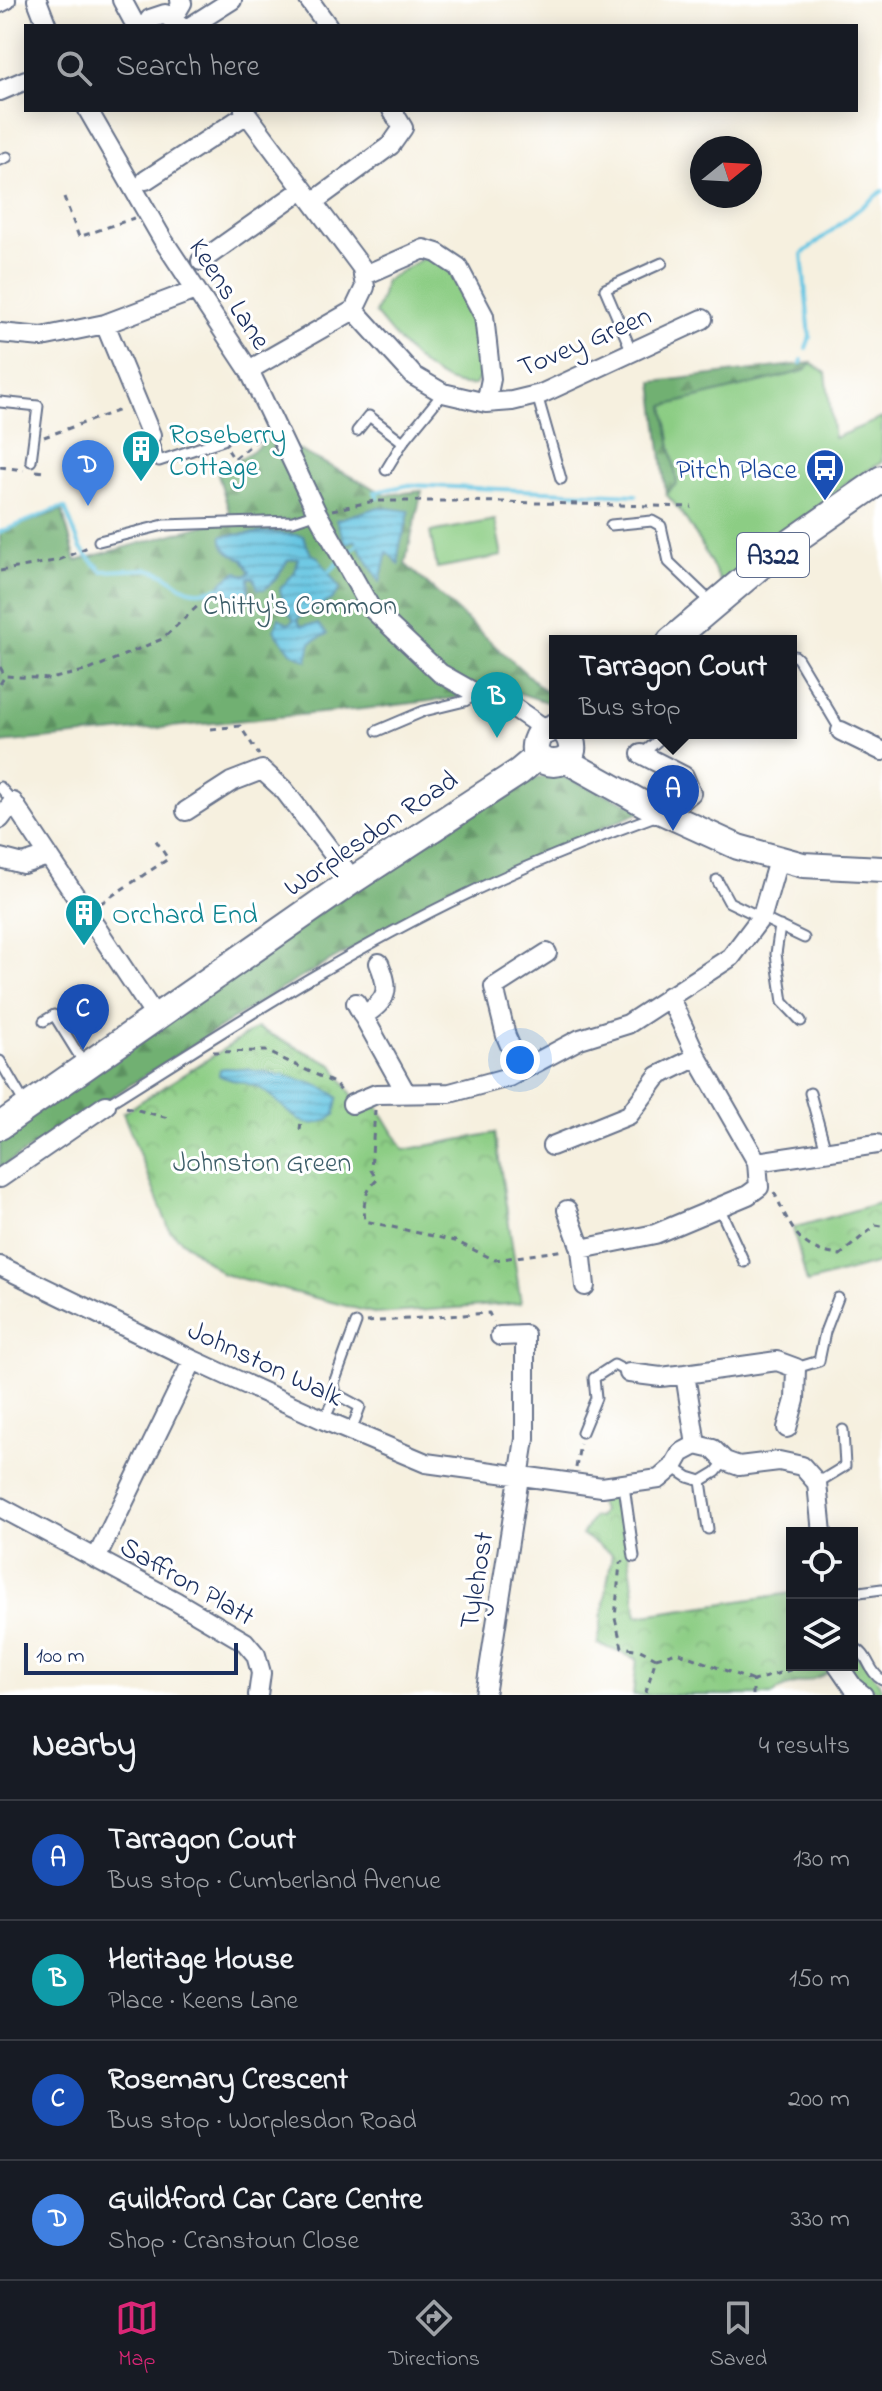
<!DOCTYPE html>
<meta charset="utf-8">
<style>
:root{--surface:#171b24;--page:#20242c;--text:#f1f3f6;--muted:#9ea1a6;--line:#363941;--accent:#db2777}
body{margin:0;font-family:"Indie Flower",sans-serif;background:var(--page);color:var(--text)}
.controls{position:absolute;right:24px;bottom:24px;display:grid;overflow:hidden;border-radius:0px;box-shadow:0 4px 20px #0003}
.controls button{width:72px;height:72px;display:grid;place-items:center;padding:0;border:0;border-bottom:2px solid var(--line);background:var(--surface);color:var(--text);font:40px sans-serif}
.compass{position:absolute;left:690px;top:136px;width:72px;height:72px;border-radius:50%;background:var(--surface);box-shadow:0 4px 20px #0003;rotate:72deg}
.scale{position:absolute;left:24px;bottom:20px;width:214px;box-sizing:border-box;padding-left:8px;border:4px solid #1b2f5e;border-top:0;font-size:22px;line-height:28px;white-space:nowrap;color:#1b2f5e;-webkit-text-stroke:6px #fff;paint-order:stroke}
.you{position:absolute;left:520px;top:1060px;width:28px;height:28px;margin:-20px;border:6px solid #fff;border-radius:50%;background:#1a73e8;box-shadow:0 0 0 12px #1a73e833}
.badge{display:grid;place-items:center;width:52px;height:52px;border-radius:50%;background:var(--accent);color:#fff;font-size:26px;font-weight:700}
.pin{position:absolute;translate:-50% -66px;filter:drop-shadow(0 2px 4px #0008)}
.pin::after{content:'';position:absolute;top:42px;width:28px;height:24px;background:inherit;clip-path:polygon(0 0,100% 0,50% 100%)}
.popup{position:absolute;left:549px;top:635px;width:248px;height:104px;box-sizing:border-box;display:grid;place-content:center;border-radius:0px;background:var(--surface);filter:drop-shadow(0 2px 6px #0005);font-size:26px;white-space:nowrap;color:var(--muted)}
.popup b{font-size:30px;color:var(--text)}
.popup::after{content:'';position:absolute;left:50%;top:100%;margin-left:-16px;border:16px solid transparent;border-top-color:var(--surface)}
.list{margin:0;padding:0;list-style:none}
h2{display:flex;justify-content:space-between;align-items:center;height:104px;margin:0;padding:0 32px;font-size:34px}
h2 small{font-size:26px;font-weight:400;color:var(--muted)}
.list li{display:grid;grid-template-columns:52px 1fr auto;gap:24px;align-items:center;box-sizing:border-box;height:120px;padding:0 32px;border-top:2px solid var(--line)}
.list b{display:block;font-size:30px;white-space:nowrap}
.list p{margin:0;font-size:26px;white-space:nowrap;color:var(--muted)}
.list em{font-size:26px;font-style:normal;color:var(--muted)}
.icon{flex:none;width:44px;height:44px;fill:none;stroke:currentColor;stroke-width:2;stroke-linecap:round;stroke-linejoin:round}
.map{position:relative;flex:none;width:882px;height:1695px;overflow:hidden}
.search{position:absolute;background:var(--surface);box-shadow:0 4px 20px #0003;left:24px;right:24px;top:24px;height:88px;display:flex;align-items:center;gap:20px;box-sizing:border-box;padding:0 28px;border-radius:0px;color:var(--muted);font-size:30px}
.sheet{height:584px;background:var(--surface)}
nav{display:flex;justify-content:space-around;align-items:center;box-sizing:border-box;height:112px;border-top:2px solid var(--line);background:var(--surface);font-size:22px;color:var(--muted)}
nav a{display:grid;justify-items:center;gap:4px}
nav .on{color:var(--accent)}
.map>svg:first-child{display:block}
</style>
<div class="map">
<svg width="882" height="1695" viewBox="0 0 882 1695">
<defs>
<pattern id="forest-firs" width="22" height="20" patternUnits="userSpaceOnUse" patternTransform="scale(2)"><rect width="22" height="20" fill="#71b072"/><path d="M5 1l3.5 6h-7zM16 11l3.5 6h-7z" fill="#5c9061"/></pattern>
<pattern id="park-crowns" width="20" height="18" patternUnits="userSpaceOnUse" patternTransform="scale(2)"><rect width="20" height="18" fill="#8ccd84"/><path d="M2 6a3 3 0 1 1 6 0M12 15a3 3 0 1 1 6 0" fill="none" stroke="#78b074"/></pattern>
<pattern id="water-rules" width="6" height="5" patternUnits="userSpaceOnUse" patternTransform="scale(2)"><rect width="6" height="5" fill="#64c5e2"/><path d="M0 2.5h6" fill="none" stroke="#52a0ba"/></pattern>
</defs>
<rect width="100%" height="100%" fill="#fff"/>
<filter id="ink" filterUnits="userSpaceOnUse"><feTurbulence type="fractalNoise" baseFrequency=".0125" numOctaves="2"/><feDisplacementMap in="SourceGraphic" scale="16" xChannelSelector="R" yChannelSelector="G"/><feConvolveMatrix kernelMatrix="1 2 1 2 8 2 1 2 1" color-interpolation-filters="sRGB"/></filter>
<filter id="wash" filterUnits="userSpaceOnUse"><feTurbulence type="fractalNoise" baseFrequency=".006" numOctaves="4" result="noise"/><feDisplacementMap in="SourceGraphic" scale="32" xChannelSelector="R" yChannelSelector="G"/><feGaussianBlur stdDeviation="1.8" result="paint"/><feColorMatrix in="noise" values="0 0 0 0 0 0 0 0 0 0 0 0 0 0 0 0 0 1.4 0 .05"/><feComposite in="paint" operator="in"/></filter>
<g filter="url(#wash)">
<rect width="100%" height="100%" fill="#f6f0df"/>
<path fill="#8ccd84" stroke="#547e71" stroke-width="2" d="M429,255L457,275L484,334L480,377L475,385C434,390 397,340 375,313L382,296L385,281Z
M811,363L826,373L834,438L882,418V462L846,483L723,586C706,554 691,521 666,494L677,483L664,406L803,371Z
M495,520L502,556L437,568L430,532Z
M852,1652C862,1657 882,1683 882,1693L860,1682L847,1665H852Z"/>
<path fill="url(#forest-firs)" stroke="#467068" stroke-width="2" d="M811,363L804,371L664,406L677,483L666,494L653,382Z
M273,437L387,495L422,491L405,564L555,700V705L487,682L455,698L363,709L0,743V532L62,510L76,561L231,518L218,474Z
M556,774L645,810L476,882L350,950L274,993L0,1168V1137L254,955L520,782Z"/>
<path fill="url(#park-crowns)" stroke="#547e71" stroke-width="2" d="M257,1028L333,1065L360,1107L375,1102L404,1150L495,1133L521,1303L377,1314L223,1274L170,1231L123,1113Z
M882,1202V1262L807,1283L793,1228Z
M621,1494L637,1616L792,1593V1665H827L829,1672C810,1684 785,1682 773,1695H633L637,1659L598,1644L612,1554L582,1535L593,1517L598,1518L602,1511L598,1500L599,1495Z"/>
<path fill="url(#water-rules)" stroke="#407aa0" stroke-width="2" d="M379,507L409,511C407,531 396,544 399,564L387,552L380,582L355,540L346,544L336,520Z
M268,532L303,536L311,554L318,557L340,589L332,599L297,619L301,626L318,624L327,634L311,642L307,661L291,652L274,630L279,618L288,624L294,620L284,605L280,589L295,572L298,558L288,560L276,579L265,589H258L254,578H249L248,596L232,598L218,588L224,580L237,572L246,576L250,572L243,559C233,557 220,547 222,536Z
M225,1068C249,1068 322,1079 338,1098L335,1115C301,1140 288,1105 261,1089C248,1081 232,1082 219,1075L220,1069Z"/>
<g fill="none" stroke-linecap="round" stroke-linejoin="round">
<path stroke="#64c5e2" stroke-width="4" d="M806,348L810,337L802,254L882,191
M801,363L802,360
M378,498L375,492L409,485L636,495
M0,532L57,509L65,508L81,549L102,571L148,569C181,575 176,600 218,588
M347,554L357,545
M329,572L338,563"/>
</g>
</g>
<g filter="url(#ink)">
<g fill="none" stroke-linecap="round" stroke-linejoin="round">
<defs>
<path id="lane" d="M0,160L7,157
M632,352L605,289L662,263
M537,395L561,479
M0,402L38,406L31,461
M357,431L369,416L403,442L443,393
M151,435L159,461L223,440
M386,470L403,442
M611,525L652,521L661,526L669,562L713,604
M99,541L164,525L293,521L317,513
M791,656H795L798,659L841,731
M377,731L424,711L465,701L477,694
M642,754L667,733
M0,787L13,802
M717,880L729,902L804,938
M780,926L776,954L783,1002L801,1021
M44,1021L54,1015L85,1065
M0,1061L25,1104
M810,1093L826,1151
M106,1105C224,1031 341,954 467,894C529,864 593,839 658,815
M719,1207L744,1262
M796,1368L819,1361L825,1332L838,1298
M336,1394L360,1407L351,1431
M324,1420L336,1394L334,1383L356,1323
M582,1432L596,1398L594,1378L614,1365L629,1373
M673,1467L688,1477L701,1481
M817,1483L845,1466L843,1430
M624,1486L634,1557
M708,1529L701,1481L716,1472L725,1461
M852,1593L882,1589
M852,1647C870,1653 867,1671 882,1680"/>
<path id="street" d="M37,0L47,26
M122,0L136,26
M309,0L328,26
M0,3L6,0
M172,20L182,3L180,0
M146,26L150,19L165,14L180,26
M191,26L232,0
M0,91L26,80
M88,110L163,240L249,370L317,513L370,607L440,673L477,694L513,707L545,729
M244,110L362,268L365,287L354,310L249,370
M146,180L247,114
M313,202L391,145L403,128L392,110
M201,261L303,189
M354,310L414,376L443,393L486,403L491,379L484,316L458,267L437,253L424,249L363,276
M105,324L151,435
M0,333L42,337L105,324L195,290
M486,403L512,401L541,394L703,319
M841,731L882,751
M641,754L684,776L691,793L665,813
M186,811L231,782L262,770L284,790L353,880
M0,819L13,802L155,1016
M0,858L23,864L48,856
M356,1003L406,1093
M363,1016C389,999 390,990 379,963
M521,1071L506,1036L494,987L547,953
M352,1104L376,1094L450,1093L509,1077L580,1039L628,1024L731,957L762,916L778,860
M552,1146L629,1115L658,1076L697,1057
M757,1162L877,1144
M0,1178L106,1105
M567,1210L581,1249
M0,1266L193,1360L324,1420L426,1463L602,1487L659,1479L673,1467L681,1453L696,1445
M585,1286L581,1249L655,1234L748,1195L759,1187L757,1162L697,1057L669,996
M629,1373L661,1377L685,1374
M696,1445L685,1374L777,1361L796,1368L795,1400L787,1428
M696,1445L713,1449L725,1461L739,1466L779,1461L802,1466L817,1483L822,1533
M0,1507L177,1602L245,1642L256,1655L261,1673L258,1695
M96,1559L193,1360
M838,1665L853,1687L863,1695
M485,1695L525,1439V1335L500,1336"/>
<path id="secondary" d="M565,760L644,804L738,847L803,865L882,869"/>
<path id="primary" d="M671,641L773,555L882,479
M555,727L540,733C515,773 592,773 567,733
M0,1126L353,880L519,772L538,756"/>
</defs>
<use href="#lane" stroke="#68738b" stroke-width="13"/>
<use href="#street" stroke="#68738b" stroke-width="22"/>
<use href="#secondary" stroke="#68738b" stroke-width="28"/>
<use href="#primary" stroke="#68738b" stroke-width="30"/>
<path stroke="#68738b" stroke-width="3" stroke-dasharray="6 6" stroke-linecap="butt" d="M64,197L79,237L134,218
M44,437L123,409
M228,450L234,459L263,435
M0,467L24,470
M36,471L44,472
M332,510L374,501H462L692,507
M0,571L59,560L88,547
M0,667L5,676L50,679L89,670L162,639L201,603
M0,684L5,676
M211,729L240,726L259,755
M101,903L168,859L155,839
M213,1052L266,1051L334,1083L342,1092
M126,1107L172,1119
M375,1110L371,1170L377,1180C364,1192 363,1204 365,1221L455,1241L495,1260L565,1250
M300,1130L301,1121
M774,1192C791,1227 798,1251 840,1255L876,1225L882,1226
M367,1322L489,1313L493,1322
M576,1468L580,1444
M624,1561L620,1563L615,1618L622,1647L640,1650L656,1658L645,1695
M656,1658L677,1652L753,1681
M753,1695V1681L807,1665"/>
<use href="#lane" stroke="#fff" stroke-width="9"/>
<use href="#street" stroke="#fff" stroke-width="18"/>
<use href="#secondary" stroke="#fff" stroke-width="24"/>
<use href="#primary" stroke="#fff" stroke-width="26"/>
</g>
</g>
<defs>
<symbol id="building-pin" viewBox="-11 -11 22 30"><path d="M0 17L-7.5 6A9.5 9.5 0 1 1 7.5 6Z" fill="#0f9aa8" stroke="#fff"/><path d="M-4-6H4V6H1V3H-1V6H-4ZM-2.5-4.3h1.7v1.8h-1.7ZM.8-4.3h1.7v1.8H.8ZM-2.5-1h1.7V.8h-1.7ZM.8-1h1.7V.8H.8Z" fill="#fff"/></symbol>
<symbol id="bus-pin" viewBox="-11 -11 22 30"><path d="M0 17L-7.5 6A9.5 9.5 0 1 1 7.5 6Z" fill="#1a4fb4" stroke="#fff"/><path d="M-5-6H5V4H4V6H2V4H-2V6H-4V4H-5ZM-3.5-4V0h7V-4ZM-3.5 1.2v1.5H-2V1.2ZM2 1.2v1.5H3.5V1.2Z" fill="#fff"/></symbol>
</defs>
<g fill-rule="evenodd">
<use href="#building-pin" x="119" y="427" width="44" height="60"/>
<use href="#bus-pin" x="803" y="446" width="44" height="60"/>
<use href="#building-pin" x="62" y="891" width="44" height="60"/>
</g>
<g text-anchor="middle" stroke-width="6" stroke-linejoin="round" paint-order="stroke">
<rect fill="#fff" stroke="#5f6d8e" stroke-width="2" x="737" y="533" width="72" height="44" rx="6"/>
<g font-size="26" font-weight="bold" fill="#1b2f5e">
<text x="773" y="564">A322</text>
</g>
<g font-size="28" fill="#1b2f5e" stroke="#fff">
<text transform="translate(231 293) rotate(57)" y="10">Keens Lane</text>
<text transform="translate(584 340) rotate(-23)" y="10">Tovey Green</text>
<text transform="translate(370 832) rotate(-34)" y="10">Worplesdon Road</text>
<text transform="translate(266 1362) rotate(25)" y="10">Johnston Walk</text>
<text transform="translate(188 1580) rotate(30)" y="10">Saffron Platt</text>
<text transform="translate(475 1580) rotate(-81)" y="10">Tylehost</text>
</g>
<g font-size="28" fill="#0d838f" stroke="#fff" text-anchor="start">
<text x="169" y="443">Roseberry<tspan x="169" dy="32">Cottage</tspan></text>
<text x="112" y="923">Orchard End</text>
</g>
<g font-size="28" fill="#164399" stroke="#fff" text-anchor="end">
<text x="797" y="478">Pitch Place</text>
</g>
<g font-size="28" fill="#3d5e69" stroke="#fff">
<text x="300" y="614">Chitty's Common</text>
<text x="262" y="1171">Johnston Green</text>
</g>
</g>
</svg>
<div class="controls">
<button><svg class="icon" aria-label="locate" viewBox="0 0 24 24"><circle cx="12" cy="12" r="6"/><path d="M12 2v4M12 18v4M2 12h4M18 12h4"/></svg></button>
<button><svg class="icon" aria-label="layers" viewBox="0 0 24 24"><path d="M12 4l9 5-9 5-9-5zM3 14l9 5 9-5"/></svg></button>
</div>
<svg class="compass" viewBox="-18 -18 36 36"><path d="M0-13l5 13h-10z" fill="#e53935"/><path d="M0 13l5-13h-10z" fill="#9ea1a6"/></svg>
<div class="scale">100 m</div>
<div class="you"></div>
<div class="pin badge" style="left:673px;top:831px;background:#1a4fb4">A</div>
<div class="popup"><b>Tarragon Court</b>Bus stop</div>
<div class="pin badge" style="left:497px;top:738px;background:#0f9aa8">B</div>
<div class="pin badge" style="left:83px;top:1050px;background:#1a4fb4">C</div>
<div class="pin badge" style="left:88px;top:506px;background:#3f7fe0">D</div>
<div class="search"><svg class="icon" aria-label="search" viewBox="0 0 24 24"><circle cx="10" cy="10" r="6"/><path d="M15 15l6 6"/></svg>Search here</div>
</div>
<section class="sheet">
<h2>Nearby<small>4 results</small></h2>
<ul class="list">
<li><span class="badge" style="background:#1a4fb4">A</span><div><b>Tarragon Court</b><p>Bus stop · Cumberland Avenue</p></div><em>130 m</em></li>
<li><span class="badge" style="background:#0f9aa8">B</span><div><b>Heritage House</b><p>Place · Keens Lane</p></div><em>150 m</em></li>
<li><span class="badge" style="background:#1a4fb4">C</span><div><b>Rosemary Crescent</b><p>Bus stop · Worplesdon Road</p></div><em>200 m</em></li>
<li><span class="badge" style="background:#3f7fe0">D</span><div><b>Guildford Car Care Centre</b><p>Shop · Cranstoun Close</p></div><em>330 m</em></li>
</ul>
</section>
<nav>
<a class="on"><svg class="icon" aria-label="map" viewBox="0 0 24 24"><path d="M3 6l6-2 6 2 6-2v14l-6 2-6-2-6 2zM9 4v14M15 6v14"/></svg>Map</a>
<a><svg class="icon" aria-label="directions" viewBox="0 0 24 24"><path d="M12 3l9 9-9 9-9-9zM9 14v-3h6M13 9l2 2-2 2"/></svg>Directions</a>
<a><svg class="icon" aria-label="saved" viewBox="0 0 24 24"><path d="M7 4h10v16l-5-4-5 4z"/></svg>Saved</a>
</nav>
